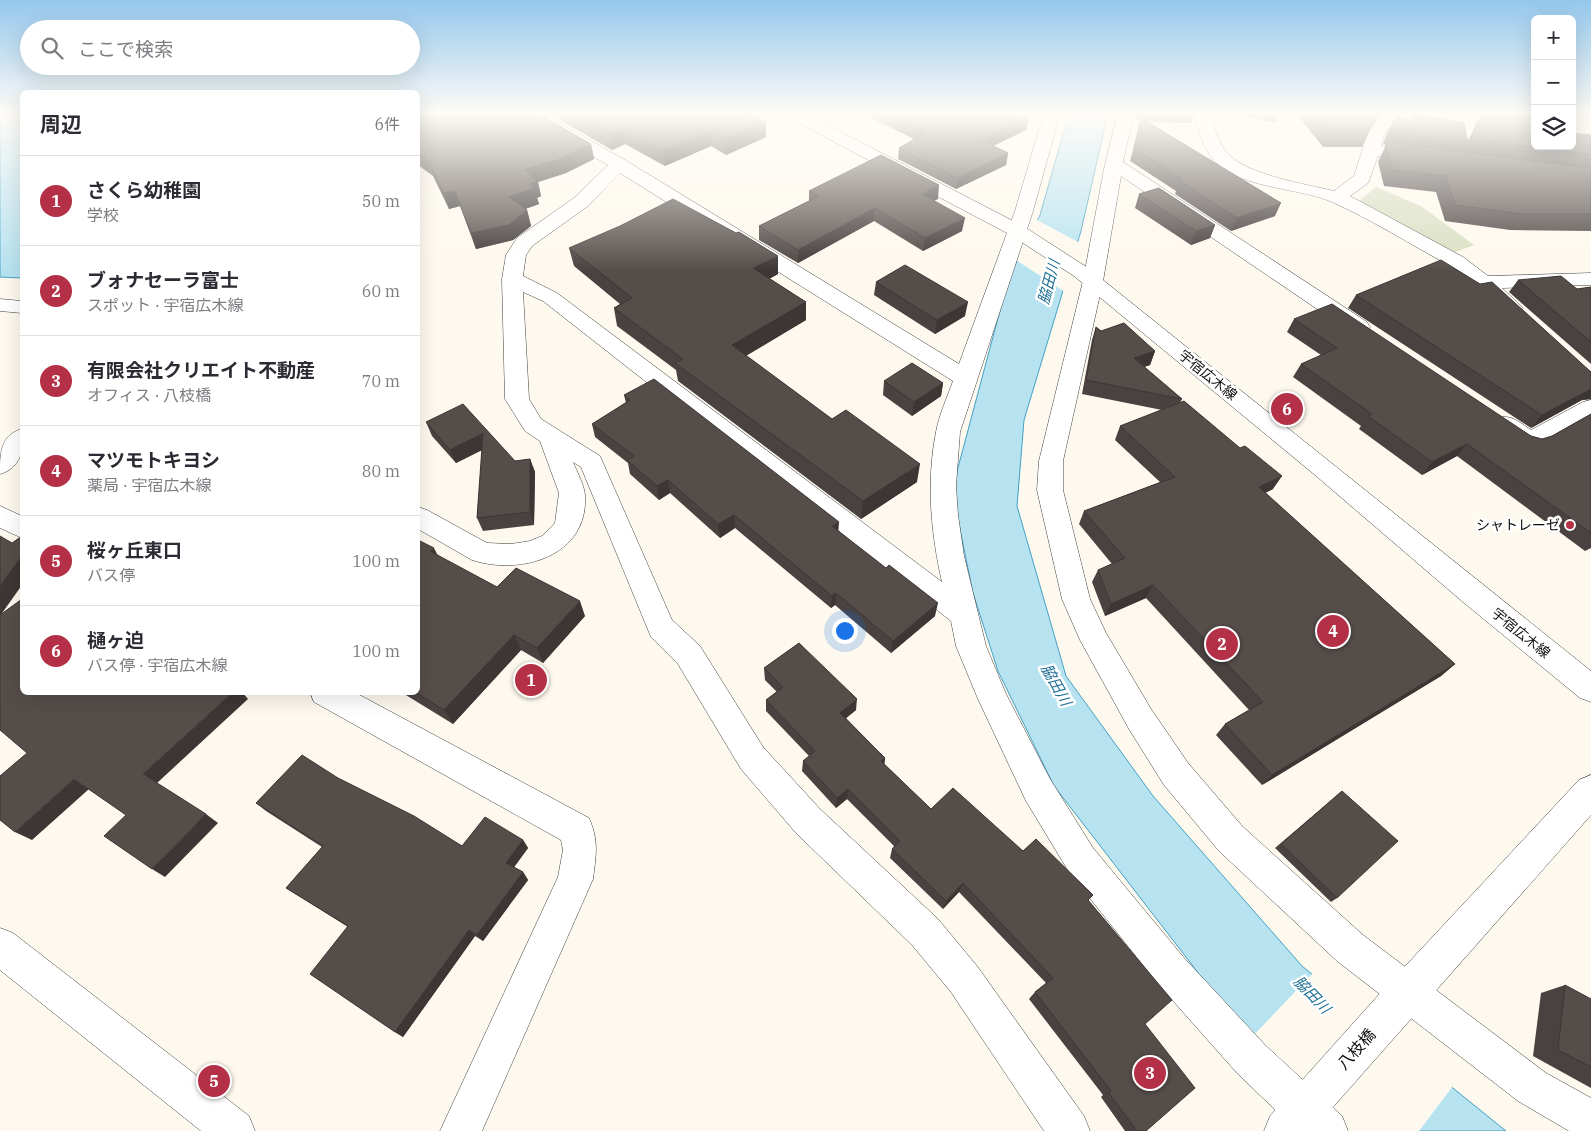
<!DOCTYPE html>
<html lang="ja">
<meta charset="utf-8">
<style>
:root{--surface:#fff;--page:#f2f2f3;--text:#2b2b33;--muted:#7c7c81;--line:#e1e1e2;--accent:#b33046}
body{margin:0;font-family:"IBM Plex Serif","Noto Sans JP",serif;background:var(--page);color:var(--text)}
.controls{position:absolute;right:15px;top:15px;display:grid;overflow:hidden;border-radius:8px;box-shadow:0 5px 20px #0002}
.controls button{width:45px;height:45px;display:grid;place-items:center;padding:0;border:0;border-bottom:1px solid var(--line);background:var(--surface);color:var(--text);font:25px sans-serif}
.you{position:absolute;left:844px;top:630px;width:18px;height:18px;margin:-12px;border:4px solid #fff;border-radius:50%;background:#1a73e8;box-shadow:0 0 0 8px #1a73e833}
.badge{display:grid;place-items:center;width:32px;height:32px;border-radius:50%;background:var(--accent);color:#fff;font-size:16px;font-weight:700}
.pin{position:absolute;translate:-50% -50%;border:2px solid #fff;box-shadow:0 1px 5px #0006}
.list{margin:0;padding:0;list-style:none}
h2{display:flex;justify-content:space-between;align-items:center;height:65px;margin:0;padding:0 20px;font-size:21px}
h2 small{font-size:16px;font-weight:400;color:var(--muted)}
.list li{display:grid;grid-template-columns:32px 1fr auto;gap:15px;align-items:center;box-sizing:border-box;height:90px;padding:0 20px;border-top:1px solid var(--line)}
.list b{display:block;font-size:19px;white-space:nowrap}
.list p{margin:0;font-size:16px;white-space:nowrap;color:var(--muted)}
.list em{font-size:16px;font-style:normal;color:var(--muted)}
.icon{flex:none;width:28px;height:28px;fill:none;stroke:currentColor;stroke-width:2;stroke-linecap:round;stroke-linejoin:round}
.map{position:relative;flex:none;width:1591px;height:1131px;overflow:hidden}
.search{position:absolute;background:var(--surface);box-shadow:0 5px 20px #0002;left:20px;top:20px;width:400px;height:55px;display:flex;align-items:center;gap:12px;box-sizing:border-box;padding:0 18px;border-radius:28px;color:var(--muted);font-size:19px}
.panel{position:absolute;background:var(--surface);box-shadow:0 5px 20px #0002;left:20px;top:90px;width:400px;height:605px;border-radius:8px}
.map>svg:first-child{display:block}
</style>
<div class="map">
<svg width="1591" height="1131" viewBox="0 0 1591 1131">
<rect width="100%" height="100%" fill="#fef9ee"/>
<path fill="#d8dec1" d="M1376,187L1421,206L1474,245L1453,253L1357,203Z"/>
<path fill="#b7e3f1" stroke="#43a0c3" d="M0,113H22V278L0,277Z
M1069,113H1108L1081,231L1024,420L1017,506L1066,676L1153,796L1302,966L1506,1131H1359L1233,1018L1054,786L998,671L973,593L952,490L1009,277L1040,215Z"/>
<path fill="#fef9ee" d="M1035,219L1080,243L1065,292L1016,260Z
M1314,972L1453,1086L1419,1131H1355L1251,1038Z"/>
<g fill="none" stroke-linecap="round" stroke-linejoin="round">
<defs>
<path id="minor" d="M529,113H545L547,116L625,160L959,364L1015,211L1044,113H1060L1033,211L960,432L956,486L958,515L964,556L986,646L1006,694L1050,779L1093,848L1185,959L1265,1045L1342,1116L1348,1131H1297L1237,1073L1159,985L1069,872L1026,801L978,699L956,646L951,621L543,301L523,292L529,399L541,419L600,456L672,620L700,646L763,747L820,809L938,919L977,966L1084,1116L1090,1131H1044L951,992L912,945L796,833L741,769L678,664L651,637L581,467L573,462C577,472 584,484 585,495C589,556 521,576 472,560L418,529V507L427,510L487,543L511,544L530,541L542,536L555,523L559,493L540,441L525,431L505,399L502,279L506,255L517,238L574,198L608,165L534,122ZM620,173L953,381C947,398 939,415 936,432C926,482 931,534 942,582L557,293L523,276L526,255L532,246L588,206Z
M1118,113H1134L1123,162L1367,322L1370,327L1367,332L1359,334L1351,332L1121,176L1103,281L1063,461V490L1090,599L1106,633L1151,709L1188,763L1243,827L1363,935L1546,1073L1591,1098V1131H1569L1518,1101L1337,961L1219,851L1164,785L1129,729L1080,640L1062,599L1037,490L1039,461L1083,281L1105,164Z
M1193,113H1209C1214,124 1217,139 1224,149C1240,174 1305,184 1334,191L1354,176L1368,133L1386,113H1403L1384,134L1381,146L1424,152L1427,156L1424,160L1418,161L1378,156L1368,183L1350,196L1463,257L1488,276L1591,273V285L1502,288L1523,308L1519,313L1512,314L1505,313L1467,278L1449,265C1411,245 1371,219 1332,202C1297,186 1230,190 1208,152C1201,140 1198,126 1193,113Z
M1591,400V418L1539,447C1536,448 1533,449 1531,449C1521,450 1498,432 1493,424L1497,418C1511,414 1519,422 1531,430L1583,402Z
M0,506L22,516V538L0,528Z
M310,692H354L589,818C599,841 596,855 593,879L482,1131H440L558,877L563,850L561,840L314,702Z"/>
<path id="tertiary" d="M783,113H804L1023,226L1088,268L1591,671V702L1580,698L1463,602L1315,475L1074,276L1009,234L785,116Z
M0,299L22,301V313L0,311Z
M22,429C25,448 21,468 0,474C0,454 0,435 22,429Z
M1591,775V815L1312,1131H1264L1270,1116L1383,990L1579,780Z
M0,928L13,933L249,1116L255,1131H201L0,970Z"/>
</defs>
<use href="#minor" stroke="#404040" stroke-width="1"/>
<use href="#tertiary" stroke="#404040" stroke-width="1"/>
<use href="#minor" fill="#fff" fill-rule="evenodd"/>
<use href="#tertiary" fill="#fff" fill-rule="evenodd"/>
</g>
<path fill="#494240" d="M418,113L591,144L594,159L566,173L538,182L541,196L537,198L539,204L525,209L527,210L531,226L513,240L476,249L460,206L449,209L433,176L418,165Z
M548,113H754V116L766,122V137L726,155L711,146L665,166L625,144L612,150Z
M861,113H1016L1028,119L1026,130L993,146L1008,153L1006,165L956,189L898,159L899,148L914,139Z
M1137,113H1195L1191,123L1156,122L1146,121L1275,216L1231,231L1175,194L1176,191L1130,161L1141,120L1135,119Z
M1229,113H1280L1276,123Z
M1296,113H1380L1376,121L1370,128L1368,134L1362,147H1323Z
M1415,113H1418L1468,141L1481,113H1535V146L1591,135V231L1510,230L1445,221L1436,192L1384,186L1378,162L1386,145L1383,144L1386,135L1393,122L1411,121Z
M809,191L938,199L934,200L962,231L923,251L874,221L798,263L759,240V226L809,201Z
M1139,194L1215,225L1210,238L1191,245L1135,208Z
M569,248L778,274L769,279L806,302V320L746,356L917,482L861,519L678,381L676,370L617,326L614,308L620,304L574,266Z
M1518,280L1577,289L1591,287V364L1509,292Z
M876,282L965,316L935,334L874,295Z
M1356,295L1591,372V399L1582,400L1531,428L1348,308Z
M1294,319L1531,436L1542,439L1552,436L1591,414V548L1585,551L1457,456L1422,475L1359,429L1361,426L1293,377L1301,364L1321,355L1287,332Z
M1096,327L1101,331L1155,351L1150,365L1144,367L1182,399L1180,403L1273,489L1265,493L1455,664L1441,676L1262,785L1216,735L1225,724L1249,710L1146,598L1105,616L1092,582L1098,570L1112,564L1079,524L1084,511L1160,482L1115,440L1120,426L1162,410L1082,394L1092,340Z
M884,381L943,383L941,396L912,416L883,395Z
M624,395L839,531L935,616L891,653L835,605L831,608L735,528L720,538L670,493L659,500L630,474L628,463L595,437L592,424L626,403Z
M426,422L515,461L530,459L535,472L534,525L483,531L477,518L482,450L456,463L432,436Z
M438,556L497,587L585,616L543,663L521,650L453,724L401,692H418Z
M764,668L856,710L846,718L885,758L884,764L931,809L1023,851L1088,901L1145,1024L1146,1131H1125L1101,1097L1103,1095L1029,999L1035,992L1046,983L959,892L943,909L890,858L892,849L894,846L847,799L836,808L802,771L803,761L809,756L766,711V700L777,692L765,680Z
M338,778L462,846L523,840L528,848L514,867L523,872L528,880L483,941L475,936L403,1037L395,1032L348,927L286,888L322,847L266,811L256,803Z
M1342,791L1337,898L1331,902L1275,848Z
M1565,985L1591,999V1088L1533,1056L1541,993Z"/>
<path fill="#3c3634" d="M1379,113H1380L1376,121L1366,132L1373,120Z
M1028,119L1026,130L980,152L981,140Z
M766,122V137L726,155L725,140Z
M623,129L625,144L612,150L609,135Z
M710,131L711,146L665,166L663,151Z
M591,144L594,159L566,173L538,182L541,196L537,198L539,204L514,213L509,197L525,170Z
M1008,153L1006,165L956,189L958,178Z
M939,185L938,199L921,207L922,194Z
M455,191L460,206L449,209L444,193Z
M1281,203L1275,216L1231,231L1237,218Z
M875,208L874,221L798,263V250Z
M527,210L531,226L513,240L476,249L471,233Z
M965,218L962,231L923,251L925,238Z
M1215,225L1210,238L1191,245L1196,231Z
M778,256V274L754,287L753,268Z
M806,302V320L733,363L732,345Z
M968,302L965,316L935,334L937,320Z
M1155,351L1150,365L1128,372L1134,358Z
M943,383L941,396L912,416L914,402Z
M1591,389V399L1582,400L1531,428L1542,415Z
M483,433L488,447L456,463L450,450Z
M1467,444L1457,456L1422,475L1432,462Z
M530,459L535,472L534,525L530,512Z
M920,464L917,482L861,519L863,501Z
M1282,476L1273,489L1251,500L1259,487Z
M668,480L670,493L659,500L657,486Z
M734,515L735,528L720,538L718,524Z
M839,522L838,535L832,526Z
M434,548L442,564L430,551Z
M22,555V585L0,616V586Z
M1153,585L1146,598L1105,616L1111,604Z
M836,593L835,605L831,608L832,596Z
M580,601L585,616L543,663L537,648Z
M938,603L935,616L891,653L893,641Z
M514,635L521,650L453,724L444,710Z
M1455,664L1441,676L1262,785L1272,775Z
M233,692H242L248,699L157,783L143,774Z
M857,699L856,710L839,724L840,713Z
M885,758L884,768L881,761Z
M74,779L89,789L32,840L15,832Z
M848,789L847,799L836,808L837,798Z
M206,814L218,823L165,877L152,869Z
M523,840L528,848L512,870L506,863Z
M523,872L528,880L483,941L477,935Z
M963,883L959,892L943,909L946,901Z
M469,930L475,936L403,1037L395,1032Z"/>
<path fill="#554d4a" stroke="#3c3634" d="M418,113H537L591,144L562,158L525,170L537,181L530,184L535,188L509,197L527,210L509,225L471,233L455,191L444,193L428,160L418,154Z
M571,113H749L766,122L725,140L710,131L663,151L623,129L609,135Z
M885,113H1016L1028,119L981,140L1008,153L958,178L899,148L925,133Z
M1312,113H1379L1373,120L1368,134H1329Z
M1415,113L1464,123L1468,142L1390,132L1393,122L1399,115L1417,123Z
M1483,113H1535V146H1572V133L1591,135V155L1471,139Z
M1141,118L1281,203L1237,218L1180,181L1183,179L1134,148Z
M1388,142L1591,168V214H1521L1455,205L1446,176L1393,170L1386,146Z
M881,155L939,185L922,194L965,218L925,238L875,208L798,250L759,226L819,196L809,191Z
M1159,188L1215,225L1196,231L1139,194Z
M673,199L736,233L739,232L778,256L753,268L806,302L732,345L832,419L846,410L920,464L863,501L675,363L683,359L614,308L632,298L569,248L620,226Z
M1441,260L1480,284L1492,282L1591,372V389L1542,415L1356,295Z
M905,265L968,302L937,320L876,282Z
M1561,276L1577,289L1591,287V342L1518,280Z
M1332,304L1531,436L1542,439L1552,436L1591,414V533L1467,444L1432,462L1368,416L1372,414L1301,364L1337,348L1294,319Z
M1124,323L1155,351L1134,358L1182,399L1086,380L1096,327L1101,331Z
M912,363L943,383L914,402L884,381Z
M654,379L839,522L832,526L886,568L889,565L938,603L893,641L836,593L832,596L734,515L718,524L668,480L657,486L627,460L634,456L592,424L630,400L624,395Z
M1184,401L1240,448L1245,446L1282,476L1259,487L1455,664L1272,775L1225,724L1263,702L1153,585L1111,604L1098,570L1125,558L1084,511L1175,477L1120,426Z
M463,404L515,461L530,459V512L477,518L483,433L450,450L426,422Z
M0,536L12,543L22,536V555L0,586Z
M418,540L434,548L430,551L497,587L516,568L580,601L537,648L514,635L444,710L415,692H418Z
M22,599V692H233L143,774L206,814L152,869L104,836L126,815L74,779L15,832L0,820V776L27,753L0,730V615Z
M799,643L857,699L840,713L885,758L881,761L931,809L953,788L1023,851L1036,839L1093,895L1088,900L1172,1000L1145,1024L1195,1088L1146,1131H1137L1109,1093L1111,1091L1035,992L1053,978L963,883L946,901L892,849L900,841L848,789L837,798L803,761L815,751L766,700L783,687L764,668Z
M302,755L338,778L414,816L462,846L485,817L523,840L506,863L523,872L477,935L469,930L395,1032L310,974L348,926L286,888L323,846L256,803Z
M1342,791L1398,841L1337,898L1281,844Z
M1565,985L1591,999V1067L1558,1050Z"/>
<linearGradient id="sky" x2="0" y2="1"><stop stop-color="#94c7ec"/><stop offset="0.42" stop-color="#fffcf7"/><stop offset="1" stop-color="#fffcf7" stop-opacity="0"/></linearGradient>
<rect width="1591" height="271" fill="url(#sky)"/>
<circle fill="#b33046" stroke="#fff" stroke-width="2" cx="1570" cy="525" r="5"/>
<g text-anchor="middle" stroke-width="5" stroke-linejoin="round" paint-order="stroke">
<g font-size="14" fill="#0d0d0d" stroke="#fff">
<text transform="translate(1208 375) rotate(39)" y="5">宇宿広木線</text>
<text transform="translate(1521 633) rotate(39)" y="5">宇宿広木線</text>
</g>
<g font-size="14" fill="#0d0d0d" stroke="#fff" text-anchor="end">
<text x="1560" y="530">シャトレーゼ</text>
</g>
<g font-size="15" font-style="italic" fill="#207195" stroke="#fff">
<text transform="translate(1049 282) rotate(-75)" y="5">脇田川</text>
<text transform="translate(1056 685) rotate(61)" y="5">脇田川</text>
<text transform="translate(1312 995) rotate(46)" y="5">脇田川</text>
</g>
<g font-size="16" fill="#0d0d0d" stroke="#fff">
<text transform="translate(1356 1049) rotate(-48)" y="6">八枝橋</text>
</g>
</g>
</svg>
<div class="controls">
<button>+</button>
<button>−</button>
<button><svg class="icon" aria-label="layers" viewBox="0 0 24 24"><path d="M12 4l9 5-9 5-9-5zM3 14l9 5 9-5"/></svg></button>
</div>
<div class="you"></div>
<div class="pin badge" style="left:531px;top:680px">1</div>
<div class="pin badge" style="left:1222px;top:644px">2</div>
<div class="pin badge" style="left:1150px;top:1073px">3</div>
<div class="pin badge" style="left:1333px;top:631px">4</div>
<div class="pin badge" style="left:214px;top:1081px">5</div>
<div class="pin badge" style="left:1287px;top:409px">6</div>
<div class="search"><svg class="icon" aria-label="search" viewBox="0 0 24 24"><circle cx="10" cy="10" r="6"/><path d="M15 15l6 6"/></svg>ここで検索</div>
<section class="panel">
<h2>周辺<small>6件</small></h2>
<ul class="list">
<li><span class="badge">1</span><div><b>さくら幼稚園</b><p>学校</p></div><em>50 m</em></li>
<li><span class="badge">2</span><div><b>ブォナセーラ富士</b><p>スポット · 宇宿広木線</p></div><em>60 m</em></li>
<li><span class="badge">3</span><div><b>有限会社クリエイト不動産</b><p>オフィス · 八枝橋</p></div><em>70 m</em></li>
<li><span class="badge">4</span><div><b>マツモトキヨシ</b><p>薬局 · 宇宿広木線</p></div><em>80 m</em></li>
<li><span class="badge">5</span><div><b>桜ヶ丘東口</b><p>バス停</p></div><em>100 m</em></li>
<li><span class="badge">6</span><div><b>樋ヶ迫</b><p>バス停 · 宇宿広木線</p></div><em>100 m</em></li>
</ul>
</section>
</div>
